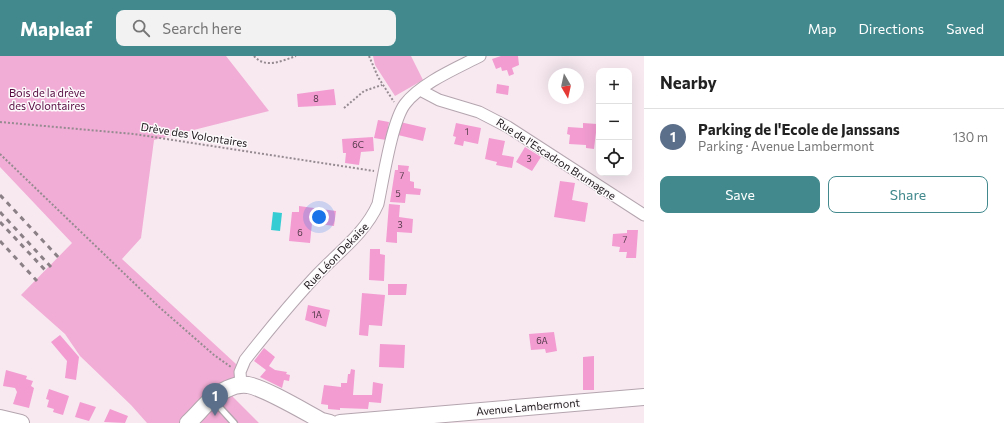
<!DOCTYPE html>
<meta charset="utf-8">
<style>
:root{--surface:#fff;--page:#f2f2f2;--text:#222;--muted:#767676;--line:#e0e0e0;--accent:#41898d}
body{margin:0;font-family:Commissioner,sans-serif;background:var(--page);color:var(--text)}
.controls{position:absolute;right:12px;top:12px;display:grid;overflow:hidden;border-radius:8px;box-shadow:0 4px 16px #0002}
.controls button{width:36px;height:36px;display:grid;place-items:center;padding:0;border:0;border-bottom:1px solid var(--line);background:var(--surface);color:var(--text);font:20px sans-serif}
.compass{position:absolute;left:548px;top:12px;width:36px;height:36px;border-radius:50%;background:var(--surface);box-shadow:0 4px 16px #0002;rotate:171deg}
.you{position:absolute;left:319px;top:161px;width:14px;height:14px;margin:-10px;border:3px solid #fff;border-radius:50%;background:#1a73e8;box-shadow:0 0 0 6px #1a73e833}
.badge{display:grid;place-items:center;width:26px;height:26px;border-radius:50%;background:var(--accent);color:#fff;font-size:13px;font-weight:700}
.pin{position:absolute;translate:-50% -33px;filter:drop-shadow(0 1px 2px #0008)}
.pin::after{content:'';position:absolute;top:21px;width:14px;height:12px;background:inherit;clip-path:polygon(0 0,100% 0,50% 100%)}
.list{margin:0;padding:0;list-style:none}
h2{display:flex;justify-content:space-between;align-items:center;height:52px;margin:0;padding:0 16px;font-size:17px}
h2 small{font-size:13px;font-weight:400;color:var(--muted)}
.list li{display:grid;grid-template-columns:26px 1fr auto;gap:12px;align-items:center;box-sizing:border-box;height:56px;padding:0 16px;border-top:1px solid var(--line)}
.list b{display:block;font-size:15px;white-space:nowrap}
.list p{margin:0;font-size:13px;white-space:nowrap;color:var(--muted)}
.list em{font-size:13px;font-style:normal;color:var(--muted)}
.actions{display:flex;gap:8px;padding:12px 16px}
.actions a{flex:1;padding:9px 0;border:1px solid var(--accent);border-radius:8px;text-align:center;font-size:14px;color:var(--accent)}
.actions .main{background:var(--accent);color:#fff}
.icon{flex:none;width:22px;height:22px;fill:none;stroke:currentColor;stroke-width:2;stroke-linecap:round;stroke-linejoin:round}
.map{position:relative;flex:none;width:644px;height:367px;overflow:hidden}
header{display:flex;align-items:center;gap:24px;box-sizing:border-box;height:56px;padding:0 20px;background:var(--accent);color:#fff}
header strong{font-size:19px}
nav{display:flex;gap:22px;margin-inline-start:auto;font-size:14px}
.search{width:280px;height:36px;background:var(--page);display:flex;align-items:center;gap:10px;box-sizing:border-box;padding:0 14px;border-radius:8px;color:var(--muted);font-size:15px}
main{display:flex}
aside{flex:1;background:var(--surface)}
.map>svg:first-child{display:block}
</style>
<header>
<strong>Mapleaf</strong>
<div class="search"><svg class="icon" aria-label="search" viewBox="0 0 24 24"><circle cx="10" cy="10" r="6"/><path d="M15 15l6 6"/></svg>Search here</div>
<nav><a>Map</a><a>Directions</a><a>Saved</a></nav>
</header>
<main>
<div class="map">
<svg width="644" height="367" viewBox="0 0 644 367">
<rect width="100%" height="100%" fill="#f8e9f1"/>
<path fill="#f1add5" d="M0,0H226L269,55L154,84L141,182L122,203L236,308L233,341L259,367H147L131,349L80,300L65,278L21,239L72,187L0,111Z
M373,0H411L423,24L395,40L375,9Z"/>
<path fill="#35ccd3" d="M273,156L282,157L280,175L271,174Z"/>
<path fill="#f29cd1" d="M501,0H518L519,9L512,12L514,18L509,20L507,14L502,15L501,11L496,13L492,3Z
M497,28L509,30L508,39L496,37Z
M334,33L336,49L298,51L297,38Z
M378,64L389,66L386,84L374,82Z
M400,66L426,72L423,85L398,79Z
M456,67L481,72L478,88L464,85L463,90L454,88L456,81L453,80Z
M583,67L597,68L594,93L586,92V89L569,88L570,79L567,78L568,71L583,72Z
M373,81L374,95L361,96L359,109L345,107L346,97H343L342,83Z
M489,82L505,85L502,99L514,101L512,112L496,109L497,106L485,103Z
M525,91L541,101L532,115L516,106Z
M398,109L409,110L408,115L410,116V125L414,126V132L421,133L420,139L406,138L405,147L390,146L395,114H398Z
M560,125L575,127L572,144L588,147L585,166L554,161Z
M389,148L400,149L399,161L413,163L412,177L397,176V187L386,186Z
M299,150L336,155L334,170L312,167L310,187L289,185L292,156H299Z
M627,174H638L636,202H626L627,196H619L620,191L612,190L613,178L627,177Z
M370,193H380V198L385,199L384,225L369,224Z
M388,228H407L406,239H388Z
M362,237L385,239L382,270L369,269L368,280L359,279Z
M308,249L330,254L326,271L305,264Z
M554,276L557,295L546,297L545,293L531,294L529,278Z
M60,279L79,301L76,324L65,322L67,305L51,286Z
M380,288L405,289L404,312L379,311Z
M264,292L275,301L269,310L275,314L287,316L286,318L290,319L289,325L284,324L282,332L260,321L266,314L254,305Z
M594,300V334H583V301Z
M351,313L355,314L353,339H372L373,326L383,328L381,347L369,346L368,353L340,352V354L328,353V349L321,348L324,329L341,331V327H347L348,318H350Z
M6,314L27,320L26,323L33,325L31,330L34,332L29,352L13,348L17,336L15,332L3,330Z
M49,333L69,340L63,359L53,356L54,353L47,351L49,344L46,343Z
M80,346L96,351L89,365L75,361Z
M110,353L128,360L125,367L104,366Z"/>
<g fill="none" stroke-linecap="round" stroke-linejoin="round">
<defs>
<path id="lane" d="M213,344L234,367"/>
<path id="street" d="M420,34L439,44L479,56L508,71L644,159
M241,329L240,316L245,304C267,276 290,248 314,222C336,198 365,178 378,148C383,124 392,65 405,48C421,27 457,12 480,0"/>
<path id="secondary" d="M0,362L21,367
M188,367C200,356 211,340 227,333C233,330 241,328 248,329C265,332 305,356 322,365L330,367
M340,367L644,341"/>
</defs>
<use href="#lane" stroke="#b4a5ae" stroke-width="8"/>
<use href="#street" stroke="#b4a5ae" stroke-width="13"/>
<use href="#secondary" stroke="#b4a5ae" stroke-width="18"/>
<path stroke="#968b91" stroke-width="2" stroke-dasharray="2 2" stroke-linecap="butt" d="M254,0C265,13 282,5 296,0
M369,0L378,21L394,46
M344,52L364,35L382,29
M0,66L134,78L374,115
M0,98L158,250L214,299L231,311"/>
<use href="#lane" stroke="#fff" stroke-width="5.5"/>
<use href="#street" stroke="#fff" stroke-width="11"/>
<use href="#secondary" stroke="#fff" stroke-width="16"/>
<path stroke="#8a8085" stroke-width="3" stroke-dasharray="5 5" stroke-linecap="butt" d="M0,139L60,203
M0,156L51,211
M0,166L46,215
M0,185L37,225"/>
</g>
<g text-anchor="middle" stroke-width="3" stroke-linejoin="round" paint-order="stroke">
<g font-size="9" fill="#523948">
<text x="316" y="46">8</text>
<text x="467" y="79">1</text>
<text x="358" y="92">6C</text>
<text x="529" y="106">3</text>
<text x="402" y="123">7</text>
<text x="398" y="141">5</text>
<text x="400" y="172">3</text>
<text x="300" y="180">6</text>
<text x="625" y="187">7</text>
<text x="317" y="262">1A</text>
<text x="542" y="288">6A</text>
</g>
<g font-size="11" fill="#55093f" stroke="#fdfafc">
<text x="47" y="41">Bois de la drève<tspan x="47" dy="13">des Volontaires</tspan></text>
</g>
<g font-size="11" fill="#1d181b" stroke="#fdfafc">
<text transform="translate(194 79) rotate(9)" y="4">Drève des Volontaires</text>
<text transform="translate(556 103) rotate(33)" y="4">Rue de l'Escadron Brumagne</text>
<text transform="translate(336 200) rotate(-46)" y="4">Rue Léon Dekaise</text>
<text transform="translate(528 351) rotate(-5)" y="4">Avenue Lambermont</text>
</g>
</g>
</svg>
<div class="controls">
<button>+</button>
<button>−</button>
<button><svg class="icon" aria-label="locate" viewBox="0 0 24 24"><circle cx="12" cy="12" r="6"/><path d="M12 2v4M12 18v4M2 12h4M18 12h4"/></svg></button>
</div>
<svg class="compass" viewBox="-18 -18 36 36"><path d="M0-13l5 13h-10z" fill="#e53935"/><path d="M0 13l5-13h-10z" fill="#767676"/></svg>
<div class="you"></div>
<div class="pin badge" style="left:215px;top:360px;background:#5c6f8a">1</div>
</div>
<aside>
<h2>Nearby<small></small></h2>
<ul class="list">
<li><span class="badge" style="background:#5c6f8a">1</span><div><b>Parking de l'Ecole de Janssans</b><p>Parking · Avenue Lambermont</p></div><em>130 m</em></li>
</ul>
<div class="actions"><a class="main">Save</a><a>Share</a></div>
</aside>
</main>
